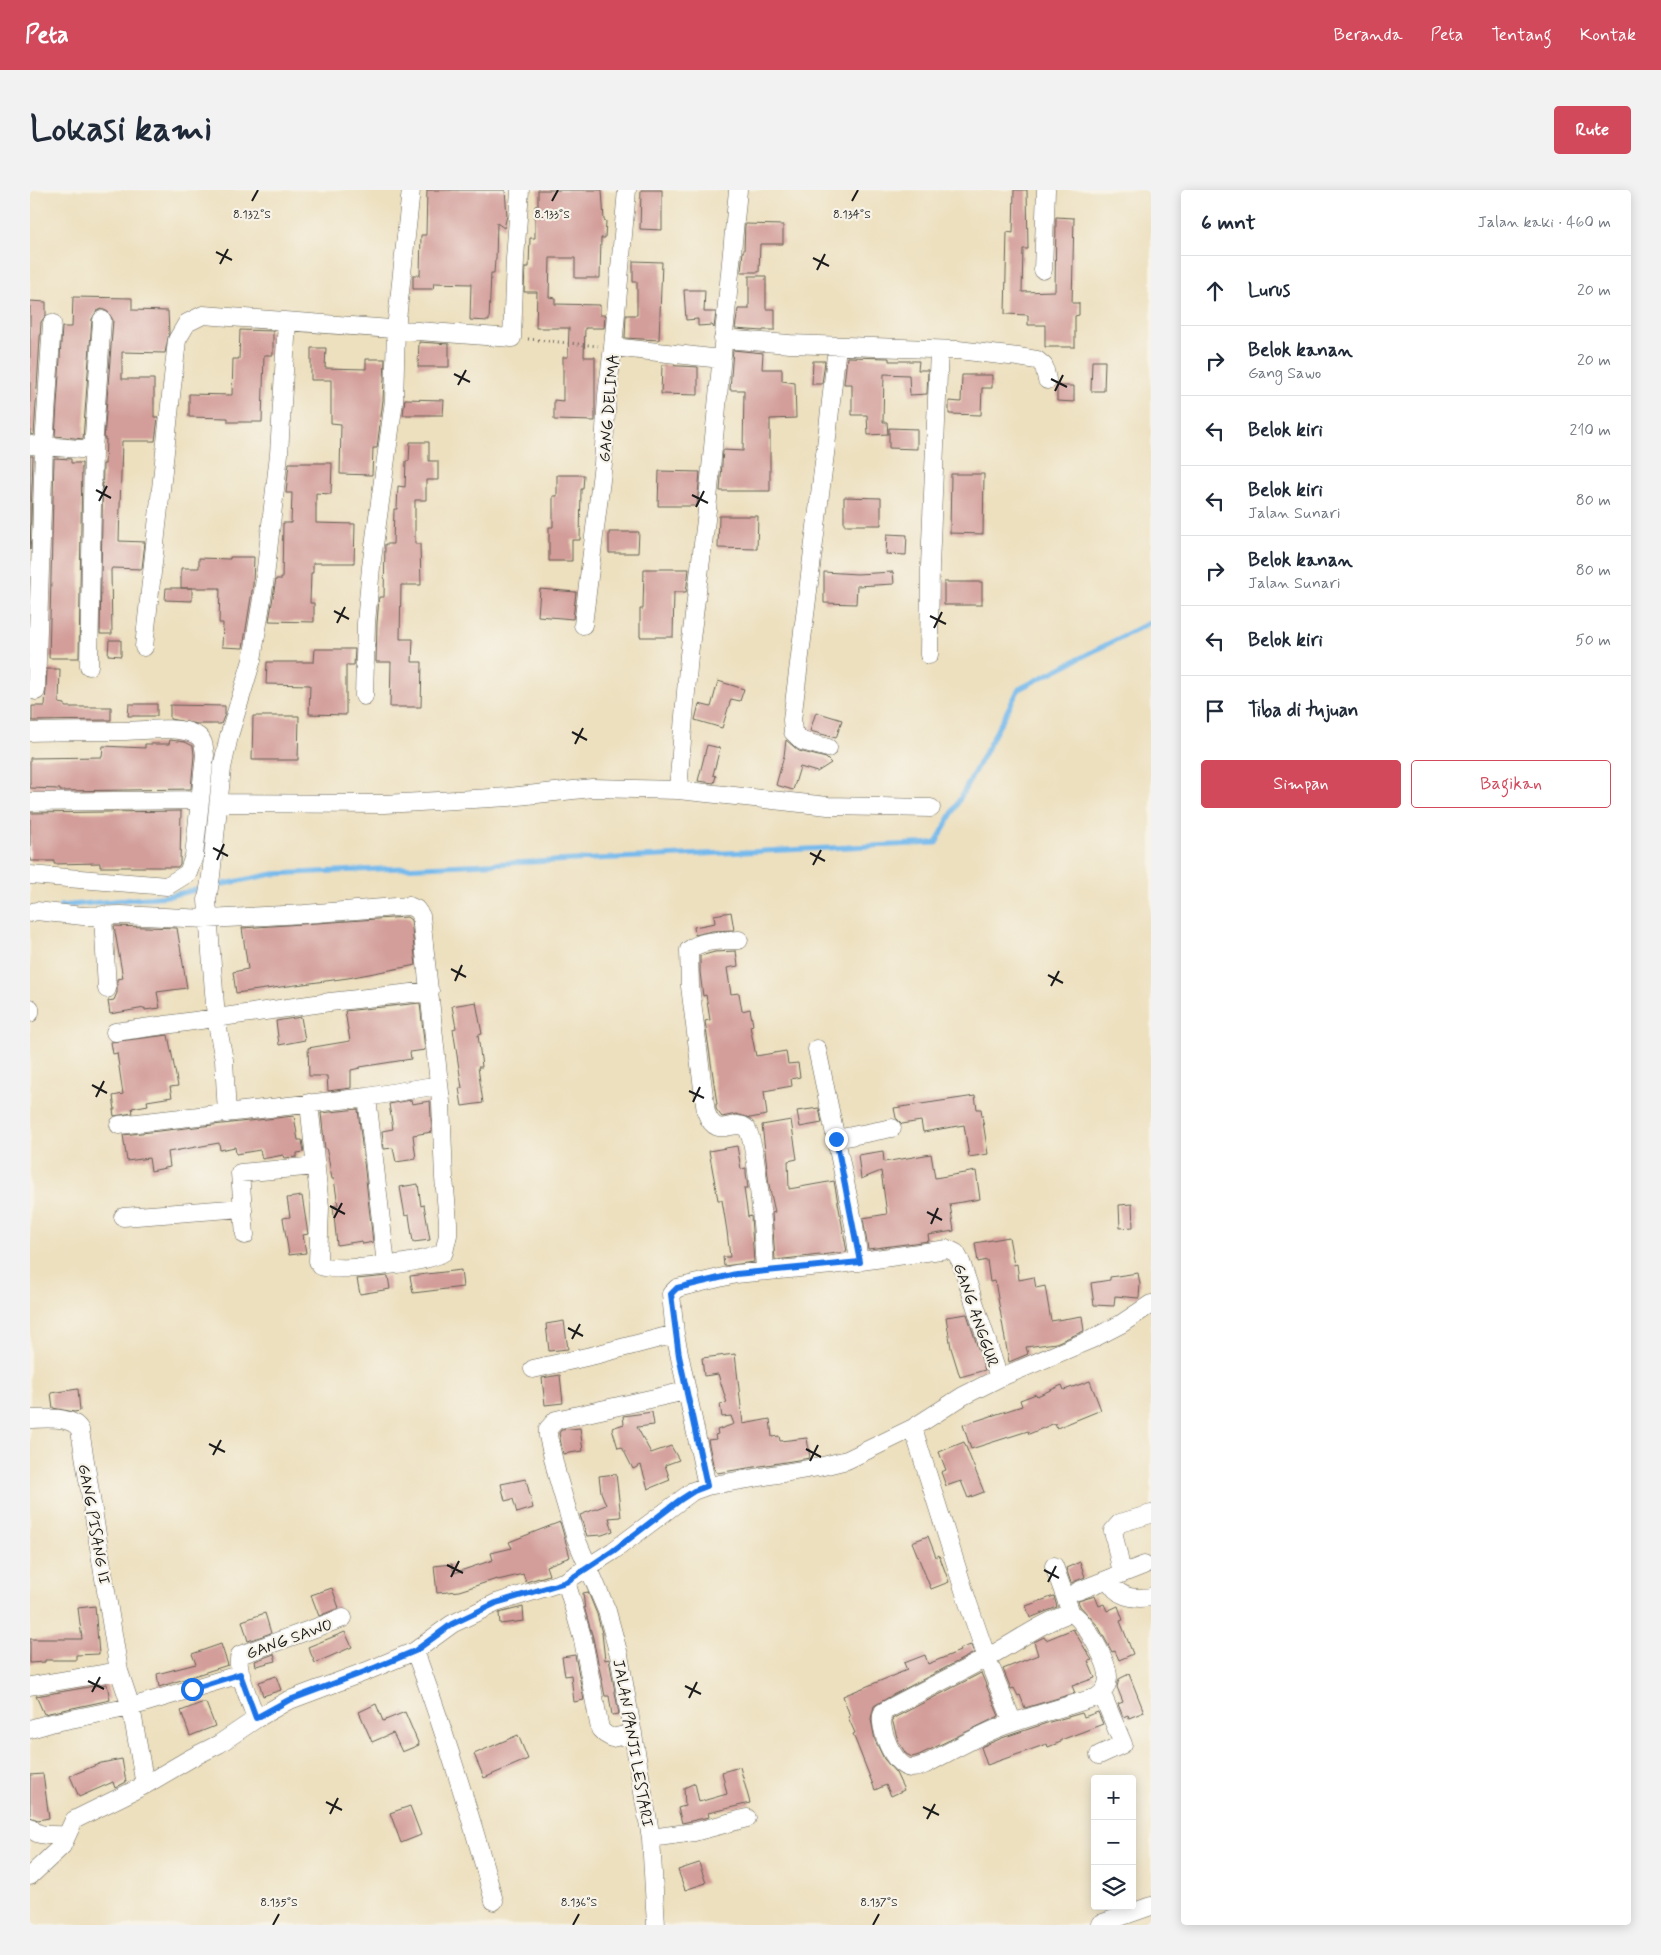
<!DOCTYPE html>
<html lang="id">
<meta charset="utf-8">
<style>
:root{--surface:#fff;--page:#f2f2f3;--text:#1f2937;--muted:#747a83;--line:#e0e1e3;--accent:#d1495b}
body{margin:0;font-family:Mynerve,sans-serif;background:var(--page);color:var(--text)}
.controls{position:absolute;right:15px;bottom:15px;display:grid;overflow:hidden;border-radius:5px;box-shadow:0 2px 12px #0003}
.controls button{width:45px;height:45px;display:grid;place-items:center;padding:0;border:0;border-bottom:1px solid var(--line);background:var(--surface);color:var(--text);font:25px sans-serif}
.stop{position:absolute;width:15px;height:15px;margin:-11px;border:4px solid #1a73e8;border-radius:50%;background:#fff}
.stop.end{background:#1a73e8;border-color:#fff;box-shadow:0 1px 5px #0008}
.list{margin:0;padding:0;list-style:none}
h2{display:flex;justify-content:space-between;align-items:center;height:65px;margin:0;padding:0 20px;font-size:21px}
h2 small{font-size:16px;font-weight:400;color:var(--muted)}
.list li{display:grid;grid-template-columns:32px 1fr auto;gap:15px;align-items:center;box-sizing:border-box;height:70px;padding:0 20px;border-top:1px solid var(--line)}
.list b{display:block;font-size:19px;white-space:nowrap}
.list p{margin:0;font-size:16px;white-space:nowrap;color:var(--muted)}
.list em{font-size:16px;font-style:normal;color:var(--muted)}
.actions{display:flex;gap:10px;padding:15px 20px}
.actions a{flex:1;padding:11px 0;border:1px solid var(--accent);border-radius:5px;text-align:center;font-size:18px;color:var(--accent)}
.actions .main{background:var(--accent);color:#fff}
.icon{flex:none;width:28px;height:28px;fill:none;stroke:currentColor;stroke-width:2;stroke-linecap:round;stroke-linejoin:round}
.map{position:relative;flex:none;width:1121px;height:1735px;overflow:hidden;border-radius:5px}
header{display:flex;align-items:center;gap:30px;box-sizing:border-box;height:70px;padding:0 25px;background:var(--accent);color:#fff}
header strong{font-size:24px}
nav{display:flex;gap:28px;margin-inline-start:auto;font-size:18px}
.intro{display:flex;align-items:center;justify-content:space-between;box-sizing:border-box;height:120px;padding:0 30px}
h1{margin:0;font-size:35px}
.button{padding:12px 22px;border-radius:5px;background:var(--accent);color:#fff;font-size:18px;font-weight:700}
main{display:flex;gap:30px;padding:0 30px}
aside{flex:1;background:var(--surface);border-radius:5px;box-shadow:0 2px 12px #0003}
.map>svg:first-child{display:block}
</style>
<header>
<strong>Peta</strong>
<nav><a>Beranda</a><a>Peta</a><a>Tentang</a><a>Kontak</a></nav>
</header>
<div class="intro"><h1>Lokasi kami</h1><a class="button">Rute</a></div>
<main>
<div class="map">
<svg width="1121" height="1735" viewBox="0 0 1121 1735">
<rect width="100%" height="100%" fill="#f7f3e8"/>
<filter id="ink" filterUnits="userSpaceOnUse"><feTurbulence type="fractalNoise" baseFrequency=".02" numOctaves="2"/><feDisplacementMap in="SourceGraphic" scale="10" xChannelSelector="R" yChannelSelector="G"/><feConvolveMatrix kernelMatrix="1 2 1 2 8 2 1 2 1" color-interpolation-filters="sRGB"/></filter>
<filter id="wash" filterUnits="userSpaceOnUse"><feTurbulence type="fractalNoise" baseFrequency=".0096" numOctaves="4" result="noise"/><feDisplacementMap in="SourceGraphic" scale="20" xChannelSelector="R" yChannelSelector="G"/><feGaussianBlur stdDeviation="1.12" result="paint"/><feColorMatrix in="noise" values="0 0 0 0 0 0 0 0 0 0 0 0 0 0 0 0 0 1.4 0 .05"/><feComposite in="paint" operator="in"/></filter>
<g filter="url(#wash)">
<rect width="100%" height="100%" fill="#ede0bf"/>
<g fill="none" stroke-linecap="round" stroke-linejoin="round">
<path stroke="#76baec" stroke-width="5" d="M184,696L243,684L906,653L989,499L1121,432
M30,716L138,706L175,698"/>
</g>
<g id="blocks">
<path fill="#d39d9a" d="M397,0H475L477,26L474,38L467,33L466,70H465L464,83H461L459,131L440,130L441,94L404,93L403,99H383V85H390L391,45H396Z
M508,0H572L574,30L576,31L575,48H571L570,88H545V68H520L519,107L525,108V114L570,115V125H575L574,138H555L554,167H565V231L524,230V210L533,211V167H538L539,138H506L507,102H494L495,77H499L500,48H505V16H508Z
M611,0H632V40L610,39Z
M984,0H997L998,59H993L992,102L1025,101L1026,27L1044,28L1042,113H1049V125L1045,126V157H1015V135H998V125L975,124L977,42L983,43Z
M715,34L753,35V54H730L729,82H711L713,61H714Z
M603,71L632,72L629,150L595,148L596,125H607V92H603Z
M719,86H736V119H745V140H733V141L705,139L708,119H719Z
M654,100H675L674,122H686L684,138L682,135L668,136V129L656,130Z
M43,107L102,108V120L138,121L139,143L135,163L92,162V189H124V227H128L125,251H92L89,351L115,352L112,379L82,378L81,380L82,444H70L73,274H75L76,249H74L83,130L78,122L72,119L67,121L62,129L53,249L25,246L32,137H42Z
M0,111L16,112V125L11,132L4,245L0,244Z
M210,140L243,141V165H234L232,232H198V228L159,227V204L202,205L203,169H209Z
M389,152L419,154V177H388Z
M281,158H296L295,178L336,179V169H355L353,210L347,258H343L342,285L310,284L311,234L301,233V190H281Z
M703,160L733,163L732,179H752V191L765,193L766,228L740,229V301H690L693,260L713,261L714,200H700Z
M817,167L859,168V171H889L888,180H898L897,204L880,205L879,185L854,184L853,232H857L858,244L838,245L837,225H822V194H814Z
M783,171H795L792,194H782Z
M1062,171H1075L1074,201H1061Z
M632,175L668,177V205L631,204Z
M932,185H962V198H952L951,225L919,224V211L931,212Z
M1027,196H1044V212L1027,211Z
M375,209L414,210L413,225H373Z
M859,238L887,239V259L859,258Z
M380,252H399V271H408V290H396V310H385V354H390L391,395H371L370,449H383L382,472H392L391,517H360L361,472H346L347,434L349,407H354L355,354H363L364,319H367L368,296L375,297L376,271H379Z
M0,266H3L0,360Z
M24,268L41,269V273H52L49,468H19Z
M259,273H302L301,304L286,303V333L325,334L324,373H283V383H281L280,413H284V432L239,431L246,389H252L253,333H261L262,303H256Z
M629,281L670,282L667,316H628Z
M921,284H954L953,344L920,343Z
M527,285H554L553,299H551L550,350H542V371H519V337H523V306H527Z
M814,307L851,308V335H814Z
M689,326H728L727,359L688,358Z
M579,342H609L608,363H579Z
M857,344L877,345L876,365L856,364Z
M200,367H224L223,395L213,458L192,457L193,433H189L190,398H151V378H169V368L200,369Z
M614,379H659L656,402H644L643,447H610V419H613Z
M794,382L827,384L863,382L864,394L827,396L826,414L794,413Z
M914,392H952V415H914Z
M136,398H162V411L135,410Z
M510,399L546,402L543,429L508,426Z
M79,450H91V466L78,465Z
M285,459H325L324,475H316V525L279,524L280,495L236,494L237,472H284Z
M17,479H30L29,513L35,514V517H81V530L2,531V516H15Z
M688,491L714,499L710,511L701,509L692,538L665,530L669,514L681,517Z
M99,514H127V526H98Z
M140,515L195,516V524L191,534H167L140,529Z
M786,522L812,530L806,548L780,541Z
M223,526H269L268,570H222Z
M140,550L155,552L163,556L164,565L161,599L30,601V599L0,598V568L72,567L73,556L115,558V554H139Z
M756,550L769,561L796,568L801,573L787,582L770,577L763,600L746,595L754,566Z
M677,555L690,558L683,585L686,586L684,593L668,591Z
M151,621L150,674L148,677H70V673L24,674V671H0V623Z
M701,722L704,740L682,741L665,745L664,737L685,733L684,725Z
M377,727L381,730L386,775L318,788L206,803L203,782L218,779L212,738Z
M84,736L147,738L157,798L127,802L130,818L115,820V818L80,824L78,811L84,810L87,803V789L93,788Z
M706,761L708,776L697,778L701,804L709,803L712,821L720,819L723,835L720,836L726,866L756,861L758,874L768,873L770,887L761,889L762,896L734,901L737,925L720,928L706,924L692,927L686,919V914H687L675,831L680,830L676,805L673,806L670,782V766L685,762Z
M446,812L452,844L448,845L452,877H448L453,913L432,916L429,898H432L423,839L426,838L422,816Z
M390,813L395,860L380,862L381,869L330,877V878L321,880V898L298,901L297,886H279L278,858L320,851L315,821Z
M271,827L275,850L249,855L246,831Z
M138,845L148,896L140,897L142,907L117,911L118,915L102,918L103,923L84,926L83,920H85L83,906L93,904L87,863L83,864L81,852Z
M945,906L947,919H951L958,964L939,967L934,935L893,942L891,931L872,934L866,928L864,918Z
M381,910L382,914L400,911L402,942L383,945L386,969L366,972L363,958L354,959L352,941L363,939L359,914Z
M789,918L792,933L770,937L767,921Z
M328,919L343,1052L333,1054L332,1051L307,1055L303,1016L308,1015L304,989H302L298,966L296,958L295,959L291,923Z
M264,926L268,950H272L274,962L267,963V967L254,968L253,965L232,969L230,960L206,964L205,957L190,960L189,953L138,962L140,977L121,981L119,968L97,971L93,945Z
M761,930L767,969L758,971L759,999L804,991L817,1062L745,1070L742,1023L745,1022L739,995L732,935Z
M707,956L711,979L716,978V983L718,998H714L718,1027L721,1026L724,1072L694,1076L693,1067H700L697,1041L692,1010H688L679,961Z
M853,961L854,972L901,964L905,988L946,981L950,1009L920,1014L924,1041L898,1045L899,1051L838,1059L833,1028L857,1024L851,981L831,989L828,965Z
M388,994L391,1016L394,1015L400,1050L383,1052L379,1025L375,1026L370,997Z
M272,1006L278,1044L273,1045L276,1063L259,1065L253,1028L260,1027L257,1008Z
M1102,1014L1103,1037L1090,1038L1089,1015Z
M979,1047L984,1075L987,1074L989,1090L1004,1087L1006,1098L1015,1096L1021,1131L1052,1126L1054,1141L1026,1153L996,1157L998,1164L979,1172L965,1091L960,1092L957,1070L948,1072L945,1053Z
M431,1080L433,1097L383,1103L380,1086Z
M1108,1083L1110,1094L1109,1108L1085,1106L1084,1116L1064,1115L1061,1093L1080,1090V1087Z
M358,1086L360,1099L330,1104L327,1089Z
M937,1124L955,1180L930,1187L921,1158L916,1127Z
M534,1131L538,1159L519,1161L516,1134Z
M705,1164L713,1234L740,1229L742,1247L749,1246L750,1251L777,1248L780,1268L687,1283L684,1279L678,1250L686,1249L685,1245L688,1244L687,1240L704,1234L701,1226L692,1227L690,1214L697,1213L688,1184L674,1186L672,1168Z
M530,1185L533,1213L515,1215L512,1188Z
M1060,1191L1071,1220L1027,1238L1025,1233L999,1244L998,1241L941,1259L933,1235L992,1216L990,1210L1006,1204L1007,1206L1032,1195L1034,1200Z
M48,1199L50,1221L44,1222L23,1218L21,1203Z
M622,1222L624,1235L607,1237L621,1263L641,1256L649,1270L635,1275L640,1290L618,1299L611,1275L603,1279L592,1257L588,1258L582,1238L594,1234L593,1226Z
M550,1238L553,1261L533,1264L529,1243L531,1240Z
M934,1252L954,1302L938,1308L931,1291L916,1296L911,1282L916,1280L909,1262Z
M586,1284L591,1327L579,1328L583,1341L572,1345L557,1346L550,1325L576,1315L571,1302L569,1286Z
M496,1289L503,1318L487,1323L483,1309L475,1311L471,1294Z
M530,1332L540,1367L516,1376L519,1385L496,1392L493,1384L468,1390L467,1389L429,1401L407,1403L404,1376L422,1374L424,1383L463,1370L461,1363L482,1358L479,1352Z
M898,1346L906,1367L909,1365L919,1392L901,1399L882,1352Z
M1050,1372L1055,1387L1041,1393L1036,1378Z
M302,1398L309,1418L289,1426L281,1405Z
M558,1402L567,1424L572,1443L575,1470L579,1469L589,1524L582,1525L579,1506H575L563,1448L555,1420L553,1403Z
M1024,1406L1027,1417L1000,1428L996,1416Z
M1065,1406L1069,1416L1074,1414L1077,1421L1088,1416L1093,1430L1090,1431L1103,1464L1089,1470L1085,1461L1082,1462L1068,1436L1050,1416L1048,1411Z
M65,1416L69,1464L46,1465V1470H15V1472L0,1473V1449H52L48,1418Z
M493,1417L494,1431L470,1434L469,1423Z
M235,1423L241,1443L218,1451L212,1431Z
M1043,1439L1060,1467L1062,1470L1058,1471L1065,1488L1042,1496L1045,1503L995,1518L990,1505L988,1506L984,1498L981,1499L973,1479L1008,1465L1004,1452L1014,1447L1016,1450Z
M315,1442L322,1457L285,1473L278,1457Z
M191,1454L198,1475L129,1497L127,1484L166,1474L162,1464Z
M941,1455L944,1463L861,1506L844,1516L841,1529L845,1550L854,1569L866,1583L874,1600L861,1606L856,1595L845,1600L823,1544L825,1543L818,1527L820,1526L813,1506L877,1480L874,1473L895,1465L898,1474L930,1461L929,1459Z
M244,1464L246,1471L226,1476L225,1471Z
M545,1465L554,1510L544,1512L541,1485L535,1486L532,1467Z
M951,1483L969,1526L889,1565L882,1567L876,1564L868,1551L862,1529Z
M1099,1484L1114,1522L1099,1528L1098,1525L1093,1527L1088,1514L1093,1512L1087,1497L1089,1489Z
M246,1486L251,1500L233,1506L229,1492Z
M77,1494L80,1510L14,1524L6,1506Z
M171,1513H176L185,1536L160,1546L151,1521Z
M346,1514L353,1531L375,1522L389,1555L372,1562L363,1543L342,1552L329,1522Z
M1068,1522L1073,1534L1031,1550V1552L1018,1557L1017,1554L957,1575L951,1557L972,1548L1020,1532L1052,1523L1054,1527Z
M488,1545L498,1569L454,1588L444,1564Z
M92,1569L96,1592L85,1598L83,1592L49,1607L40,1586L71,1573Z
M710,1577L720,1613L678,1623L679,1627L652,1633L648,1618L655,1616L654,1598L665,1593L669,1612L697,1604L692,1582Z
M13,1584L19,1628L8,1630L0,1627V1585Z
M380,1616L391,1645L371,1653L360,1623Z
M669,1673L676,1693L655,1700L648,1680Z"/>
</g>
</g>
<g filter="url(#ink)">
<use href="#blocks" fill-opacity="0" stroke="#656155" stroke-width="1"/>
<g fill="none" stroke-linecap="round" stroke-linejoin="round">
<defs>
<path id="minor" d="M1013,80L1016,0
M693,149L760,154L928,160L988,167L1007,170L1014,176L1017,190
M583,157L691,169
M0,255L63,260
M553,435L573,274L577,205L583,157L597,0
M114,457L147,150L157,133L173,125L482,148L485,69L490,0
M899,465L900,376L909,160
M59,476L63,260L72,130
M6,501L14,257L22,133
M334,506L336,433L341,377L364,211L366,139L381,0
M0,542C31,541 62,541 93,541C113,541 148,535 166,545C174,549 174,557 175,565L164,666L158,683L137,696L0,685
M798,558L772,551L763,542L762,530L797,248L807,156
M648,600L659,465L676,330L708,0
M0,612L170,610
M189,613L354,614L479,607L562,598L648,600L798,616L901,618
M0,723L6,721L53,726L91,725L177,729L274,724L379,716L386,719L391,726L411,912L414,988L418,1032V1045L414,1062C398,1073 309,1083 291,1076L288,1071L290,1017L279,913
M73,725L77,799
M709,750C693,751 673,749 659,760L660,796L676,922C687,952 703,927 716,938C728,947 734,1061 735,1081
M0,818V823
M85,842L300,812L400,801
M787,859L824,1035L829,1072
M337,907L356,1075
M197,924L194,870L186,828L177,710L181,686L192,578L199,546L222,470L234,396L249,264L257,132
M89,935L337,907L409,895
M806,949L862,938
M93,1027L213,1018
M215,1045L210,983L286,976
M503,1179L565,1165L645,1144
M0,1229C15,1229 42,1225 50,1240L89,1481L101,1517L115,1595
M883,1238L937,1410L957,1468L983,1533
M677,1296L645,1144L641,1104L647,1098L706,1084L802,1075L918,1059L926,1063L931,1072L969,1188
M1024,1376L1041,1423
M1092,1383L1083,1341L1090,1333L1121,1324
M1079,1389C1086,1407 1103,1410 1121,1407
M536,1391L553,1450L570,1539L575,1544L582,1548L603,1543
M1048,1401L1114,1375
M1041,1423C1055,1430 1078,1472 1078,1487C1078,1496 1073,1503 1067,1507C1034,1517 1000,1526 968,1538C949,1546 930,1556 913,1565C903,1570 892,1578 881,1578C864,1578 847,1536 853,1522C887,1503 922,1487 956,1468C983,1454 1012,1432 1041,1423Z
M385,1461C415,1543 441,1626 464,1711
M0,1496L89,1481
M226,1529C222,1515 204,1477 210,1465L313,1428
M0,1539L21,1533L101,1517L211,1484
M1069,1565L1093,1554L1072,1504
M0,1637C9,1649 22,1643 35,1646
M621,1648L664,1642L717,1628
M0,1686L32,1656L44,1630L115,1595L161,1568L189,1554L226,1529L257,1511L337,1481L385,1461L422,1434L466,1413L536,1391L583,1361L663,1301L677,1296L789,1277L817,1270L883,1238L933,1206L969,1188L1062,1149L1091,1134L1121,1114
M1070,1734L1121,1716
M626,1735L621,1648L589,1465L577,1421L545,1346L527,1285L518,1246V1239L526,1230L656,1201"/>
</defs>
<use href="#minor" stroke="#656155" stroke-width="19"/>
<path stroke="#656155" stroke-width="3" stroke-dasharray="1 4" stroke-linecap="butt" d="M498,149L568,156"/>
<use href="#minor" stroke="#fff" stroke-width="18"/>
</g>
</g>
<g fill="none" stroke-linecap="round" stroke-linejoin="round" filter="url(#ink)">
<path stroke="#1a73e8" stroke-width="6" d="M162,1499L210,1484L226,1528L257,1511L337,1481L385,1461L422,1434L466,1413L536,1392L583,1361L650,1310L664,1301L677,1296L649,1166L641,1104L647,1098L706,1084L830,1072L806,949"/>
</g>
<path fill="none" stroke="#1c1c1c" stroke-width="2" d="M222,11L228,0M522,11L528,0M822,11L828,0M186,62L202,70M783,68L799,76M190,74L198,59M787,80L795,64M424,184L440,192M1021,189L1037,197M428,195L436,180M1025,201L1033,185M66,300L81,308M662,305L678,313M69,311L77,296M666,317L674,301M304,421L319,429M900,426L916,434M307,433L315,417M904,438L912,422M542,542L557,550M545,554L553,538M183,658L198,666M780,663L795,671M187,670L194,654M783,675L791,660M421,779L436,787M1018,785L1033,793M425,791L432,775M1021,796L1029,781M62,895L77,903M659,901L674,908M66,907L74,891M663,912L670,897M300,1016L315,1024M897,1022L912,1030M304,1028L312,1013M901,1034L908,1018M538,1138L553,1146M542,1149L550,1134M179,1254L195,1262M776,1259L791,1267M183,1265L191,1250M780,1271L788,1255M417,1375L433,1383M1014,1380L1029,1388M421,1387L429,1371M1018,1392L1026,1376M58,1491L74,1499M655,1496L671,1504M62,1502L70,1487M659,1508L667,1492M296,1612L312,1620M893,1617L909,1625M300,1624L308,1608M897,1629L905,1614M243,1735L249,1724M543,1735L549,1724M843,1735L849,1724"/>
<g text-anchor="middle" stroke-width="4.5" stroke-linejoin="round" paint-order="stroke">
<g font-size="16" fill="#1c1c1c" stroke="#f7f3e8">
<text transform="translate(578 218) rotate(-85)" y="6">GANG DELIMA</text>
<text transform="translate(947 1125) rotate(71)" y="6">GANG ANGGUR</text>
<text transform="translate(65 1334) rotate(80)" y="6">GANG PISANG II</text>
<text transform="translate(259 1448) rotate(-20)" y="6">GANG SAWO</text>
<text transform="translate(604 1553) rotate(80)" y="6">JALAN PANJI LESTARI</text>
</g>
</g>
<g font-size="12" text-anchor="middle" fill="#1c1c1c" stroke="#f7f3e8" stroke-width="4.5" stroke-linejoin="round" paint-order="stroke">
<text x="222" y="28">8.132°S</text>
<text x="522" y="28">8.133°S</text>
<text x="822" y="28">8.134°S</text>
<text x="249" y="1716">8.135°S</text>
<text x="549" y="1716">8.136°S</text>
<text x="849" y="1716">8.137°S</text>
</g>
</svg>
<div class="controls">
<button>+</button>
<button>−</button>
<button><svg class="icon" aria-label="layers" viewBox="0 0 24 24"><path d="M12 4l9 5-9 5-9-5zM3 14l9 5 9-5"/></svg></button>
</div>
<div class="stop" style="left:162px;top:1499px"></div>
<div class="stop end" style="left:806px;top:949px"></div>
</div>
<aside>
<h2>6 mnt<small>Jalan kaki · 460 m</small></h2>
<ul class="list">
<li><svg class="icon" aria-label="ahead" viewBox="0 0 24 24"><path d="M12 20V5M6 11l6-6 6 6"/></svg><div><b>Lurus</b></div><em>20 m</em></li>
<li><svg class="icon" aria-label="right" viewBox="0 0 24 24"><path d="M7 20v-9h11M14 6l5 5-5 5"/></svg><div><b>Belok kanan</b><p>Gang Sawo</p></div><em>20 m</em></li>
<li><svg class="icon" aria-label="left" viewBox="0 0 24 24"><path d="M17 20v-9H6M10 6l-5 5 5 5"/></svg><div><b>Belok kiri</b></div><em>210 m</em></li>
<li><svg class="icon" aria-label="left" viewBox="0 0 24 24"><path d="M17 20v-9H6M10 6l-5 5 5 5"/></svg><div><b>Belok kiri</b><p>Jalan Sunari</p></div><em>80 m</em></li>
<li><svg class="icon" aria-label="right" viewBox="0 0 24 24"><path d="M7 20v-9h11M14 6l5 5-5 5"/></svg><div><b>Belok kanan</b><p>Jalan Sunari</p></div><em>80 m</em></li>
<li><svg class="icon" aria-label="left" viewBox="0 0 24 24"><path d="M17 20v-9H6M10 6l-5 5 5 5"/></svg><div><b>Belok kiri</b></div><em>50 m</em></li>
<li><svg class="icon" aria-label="arrive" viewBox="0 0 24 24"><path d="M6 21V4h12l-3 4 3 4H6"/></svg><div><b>Tiba di tujuan</b></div></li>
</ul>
<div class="actions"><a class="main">Simpan</a><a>Bagikan</a></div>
</aside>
</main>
